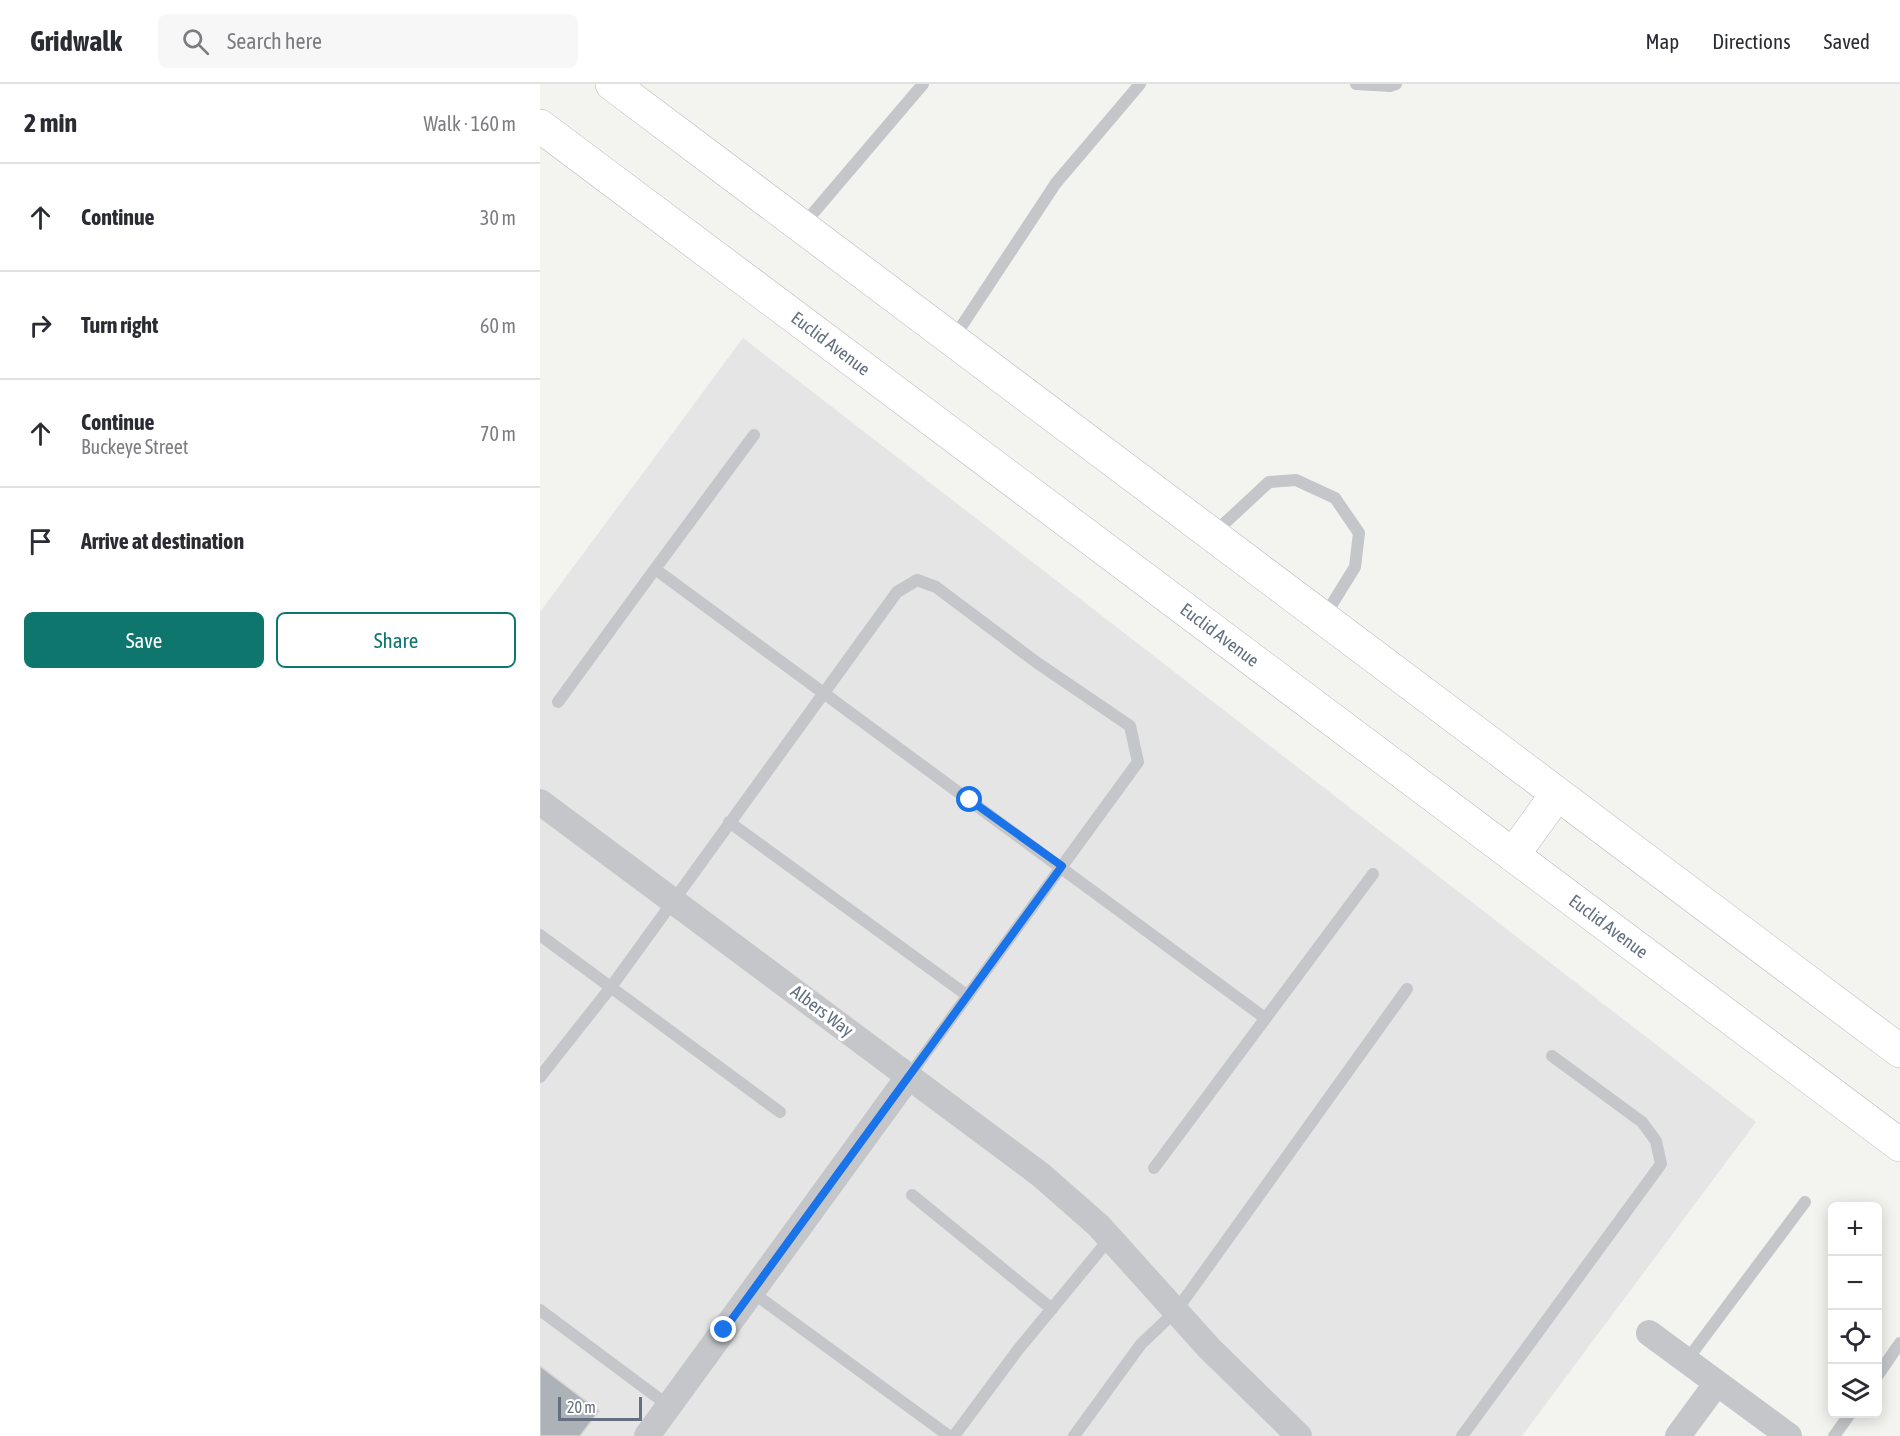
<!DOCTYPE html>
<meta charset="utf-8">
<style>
:root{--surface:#fff;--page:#f7f7f7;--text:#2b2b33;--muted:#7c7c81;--line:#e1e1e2;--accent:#0f766e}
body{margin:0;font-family:"Asap Condensed",sans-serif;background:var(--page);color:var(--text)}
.controls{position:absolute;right:18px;bottom:18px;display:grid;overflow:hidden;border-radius:9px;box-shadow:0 3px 15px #0003}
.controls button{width:54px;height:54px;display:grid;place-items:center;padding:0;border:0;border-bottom:2px solid var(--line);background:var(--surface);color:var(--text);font:30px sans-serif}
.scale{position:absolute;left:18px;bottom:15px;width:84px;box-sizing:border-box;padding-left:6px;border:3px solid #646f80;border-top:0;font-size:16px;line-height:21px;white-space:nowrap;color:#646f80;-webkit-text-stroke:4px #fff;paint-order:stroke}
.stop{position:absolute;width:18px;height:18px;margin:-14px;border:4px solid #1a73e8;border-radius:50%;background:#fff}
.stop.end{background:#1a73e8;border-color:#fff;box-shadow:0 2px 6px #0008}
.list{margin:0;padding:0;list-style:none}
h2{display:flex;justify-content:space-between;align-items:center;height:78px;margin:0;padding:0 24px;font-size:26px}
h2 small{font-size:20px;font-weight:400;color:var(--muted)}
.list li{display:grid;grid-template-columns:39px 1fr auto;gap:18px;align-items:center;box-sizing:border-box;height:108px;padding:0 24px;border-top:2px solid var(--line)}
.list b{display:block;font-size:22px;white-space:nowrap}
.list p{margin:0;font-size:20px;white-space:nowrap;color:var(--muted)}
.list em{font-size:20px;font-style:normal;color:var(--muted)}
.actions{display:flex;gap:12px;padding:18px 24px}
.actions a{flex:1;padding:14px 0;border:2px solid var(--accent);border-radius:9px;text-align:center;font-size:21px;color:var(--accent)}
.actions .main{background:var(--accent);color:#fff}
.icon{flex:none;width:33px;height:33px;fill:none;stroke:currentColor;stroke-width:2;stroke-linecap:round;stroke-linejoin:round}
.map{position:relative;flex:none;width:1360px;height:1352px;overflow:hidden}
header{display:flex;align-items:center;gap:36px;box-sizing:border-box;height:84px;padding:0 30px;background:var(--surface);border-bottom:2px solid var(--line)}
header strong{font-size:28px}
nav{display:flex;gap:33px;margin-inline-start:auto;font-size:21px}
.search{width:420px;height:54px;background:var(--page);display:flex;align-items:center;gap:15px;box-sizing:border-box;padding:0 21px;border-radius:9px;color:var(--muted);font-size:22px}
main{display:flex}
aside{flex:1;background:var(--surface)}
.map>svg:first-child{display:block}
</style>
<header>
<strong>Gridwalk</strong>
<div class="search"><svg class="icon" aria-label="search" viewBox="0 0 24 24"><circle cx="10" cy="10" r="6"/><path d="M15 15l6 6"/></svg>Search here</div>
<nav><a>Map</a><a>Directions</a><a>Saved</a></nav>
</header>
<main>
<aside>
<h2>2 min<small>Walk · 160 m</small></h2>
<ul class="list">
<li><svg class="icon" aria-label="ahead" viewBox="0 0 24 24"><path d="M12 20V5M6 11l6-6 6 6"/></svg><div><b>Continue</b></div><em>30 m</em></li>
<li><svg class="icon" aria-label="right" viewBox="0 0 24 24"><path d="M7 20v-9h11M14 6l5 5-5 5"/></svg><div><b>Turn right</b></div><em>60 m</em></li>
<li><svg class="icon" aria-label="ahead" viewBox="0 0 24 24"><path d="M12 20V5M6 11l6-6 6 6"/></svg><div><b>Continue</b><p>Buckeye Street</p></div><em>70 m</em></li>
<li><svg class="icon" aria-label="arrive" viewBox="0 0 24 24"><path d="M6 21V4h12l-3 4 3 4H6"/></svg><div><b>Arrive at destination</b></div></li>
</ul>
<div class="actions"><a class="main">Save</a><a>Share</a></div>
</aside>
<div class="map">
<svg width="1360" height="1352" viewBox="0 0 1360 1352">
<rect width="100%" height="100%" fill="#f3f4f0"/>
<path fill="#e4e5e4" d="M203,254L1216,1038L982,1352H0V528Z"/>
<path fill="#adb1b8" stroke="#d5d5d3" stroke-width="1.5" d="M0,1282L59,1327L40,1352H0Z"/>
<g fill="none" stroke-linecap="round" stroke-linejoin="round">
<defs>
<g id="primary">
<path d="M72,0L1360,967"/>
<path id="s1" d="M0,42L1360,1061"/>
<path d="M973,771L1017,710"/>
</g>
</defs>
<use href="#primary" stroke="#b5b7bb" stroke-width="34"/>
<path stroke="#c4c6ca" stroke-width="12" d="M816,0L850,2L856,0
M263,141L383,0
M413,255L516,99L600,0
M673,450L729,398L756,396L795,414L819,449L815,483L784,533
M115,485L214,351
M18,618L115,485L725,934
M189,738L428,912
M0,851L240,1028
M0,993L71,903L357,508L377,496L396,503L496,578L590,642L598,678L369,992
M614,1084L833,790
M372,1111L512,1225
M212,1208L409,1352
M0,1226L129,1322
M1147,1276L1265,1118
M1338,1291L1360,1259
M414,1352L477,1267L570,1154
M534,1352L601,1260L636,1227L867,905
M922,1352L1121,1080L1116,1057L1102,1038L1012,972
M1294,1352L1310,1330"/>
<path stroke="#c4c6ca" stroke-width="26" d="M0,718L501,1091L559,1142L669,1264L759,1352
M1109,1249L1249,1352
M107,1352L369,992
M1138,1352L1177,1299"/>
<use href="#primary" stroke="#fff" stroke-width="33"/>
</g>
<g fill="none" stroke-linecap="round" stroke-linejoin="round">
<path stroke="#1a73e8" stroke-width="8" d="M184,1246L522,782L430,716"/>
</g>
<g text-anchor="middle" stroke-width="6" stroke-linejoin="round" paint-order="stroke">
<g font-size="18" fill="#646f80" stroke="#fff">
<text dy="6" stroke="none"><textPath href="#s1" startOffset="363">Euclid Avenue</textPath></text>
<text dy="6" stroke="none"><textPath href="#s1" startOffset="849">Euclid Avenue</textPath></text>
<text dy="6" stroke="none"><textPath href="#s1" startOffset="1335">Euclid Avenue</textPath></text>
<text transform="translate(282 927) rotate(37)" y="6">Albers Way</text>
</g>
</g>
</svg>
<div class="controls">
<button>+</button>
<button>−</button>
<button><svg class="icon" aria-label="locate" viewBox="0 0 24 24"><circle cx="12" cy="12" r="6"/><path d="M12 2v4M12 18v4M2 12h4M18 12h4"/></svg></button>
<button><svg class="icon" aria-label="layers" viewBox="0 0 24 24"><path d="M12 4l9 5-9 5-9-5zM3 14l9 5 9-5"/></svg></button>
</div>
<div class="scale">20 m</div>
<div class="stop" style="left:430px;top:716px"></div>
<div class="stop end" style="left:184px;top:1246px"></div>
</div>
</main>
